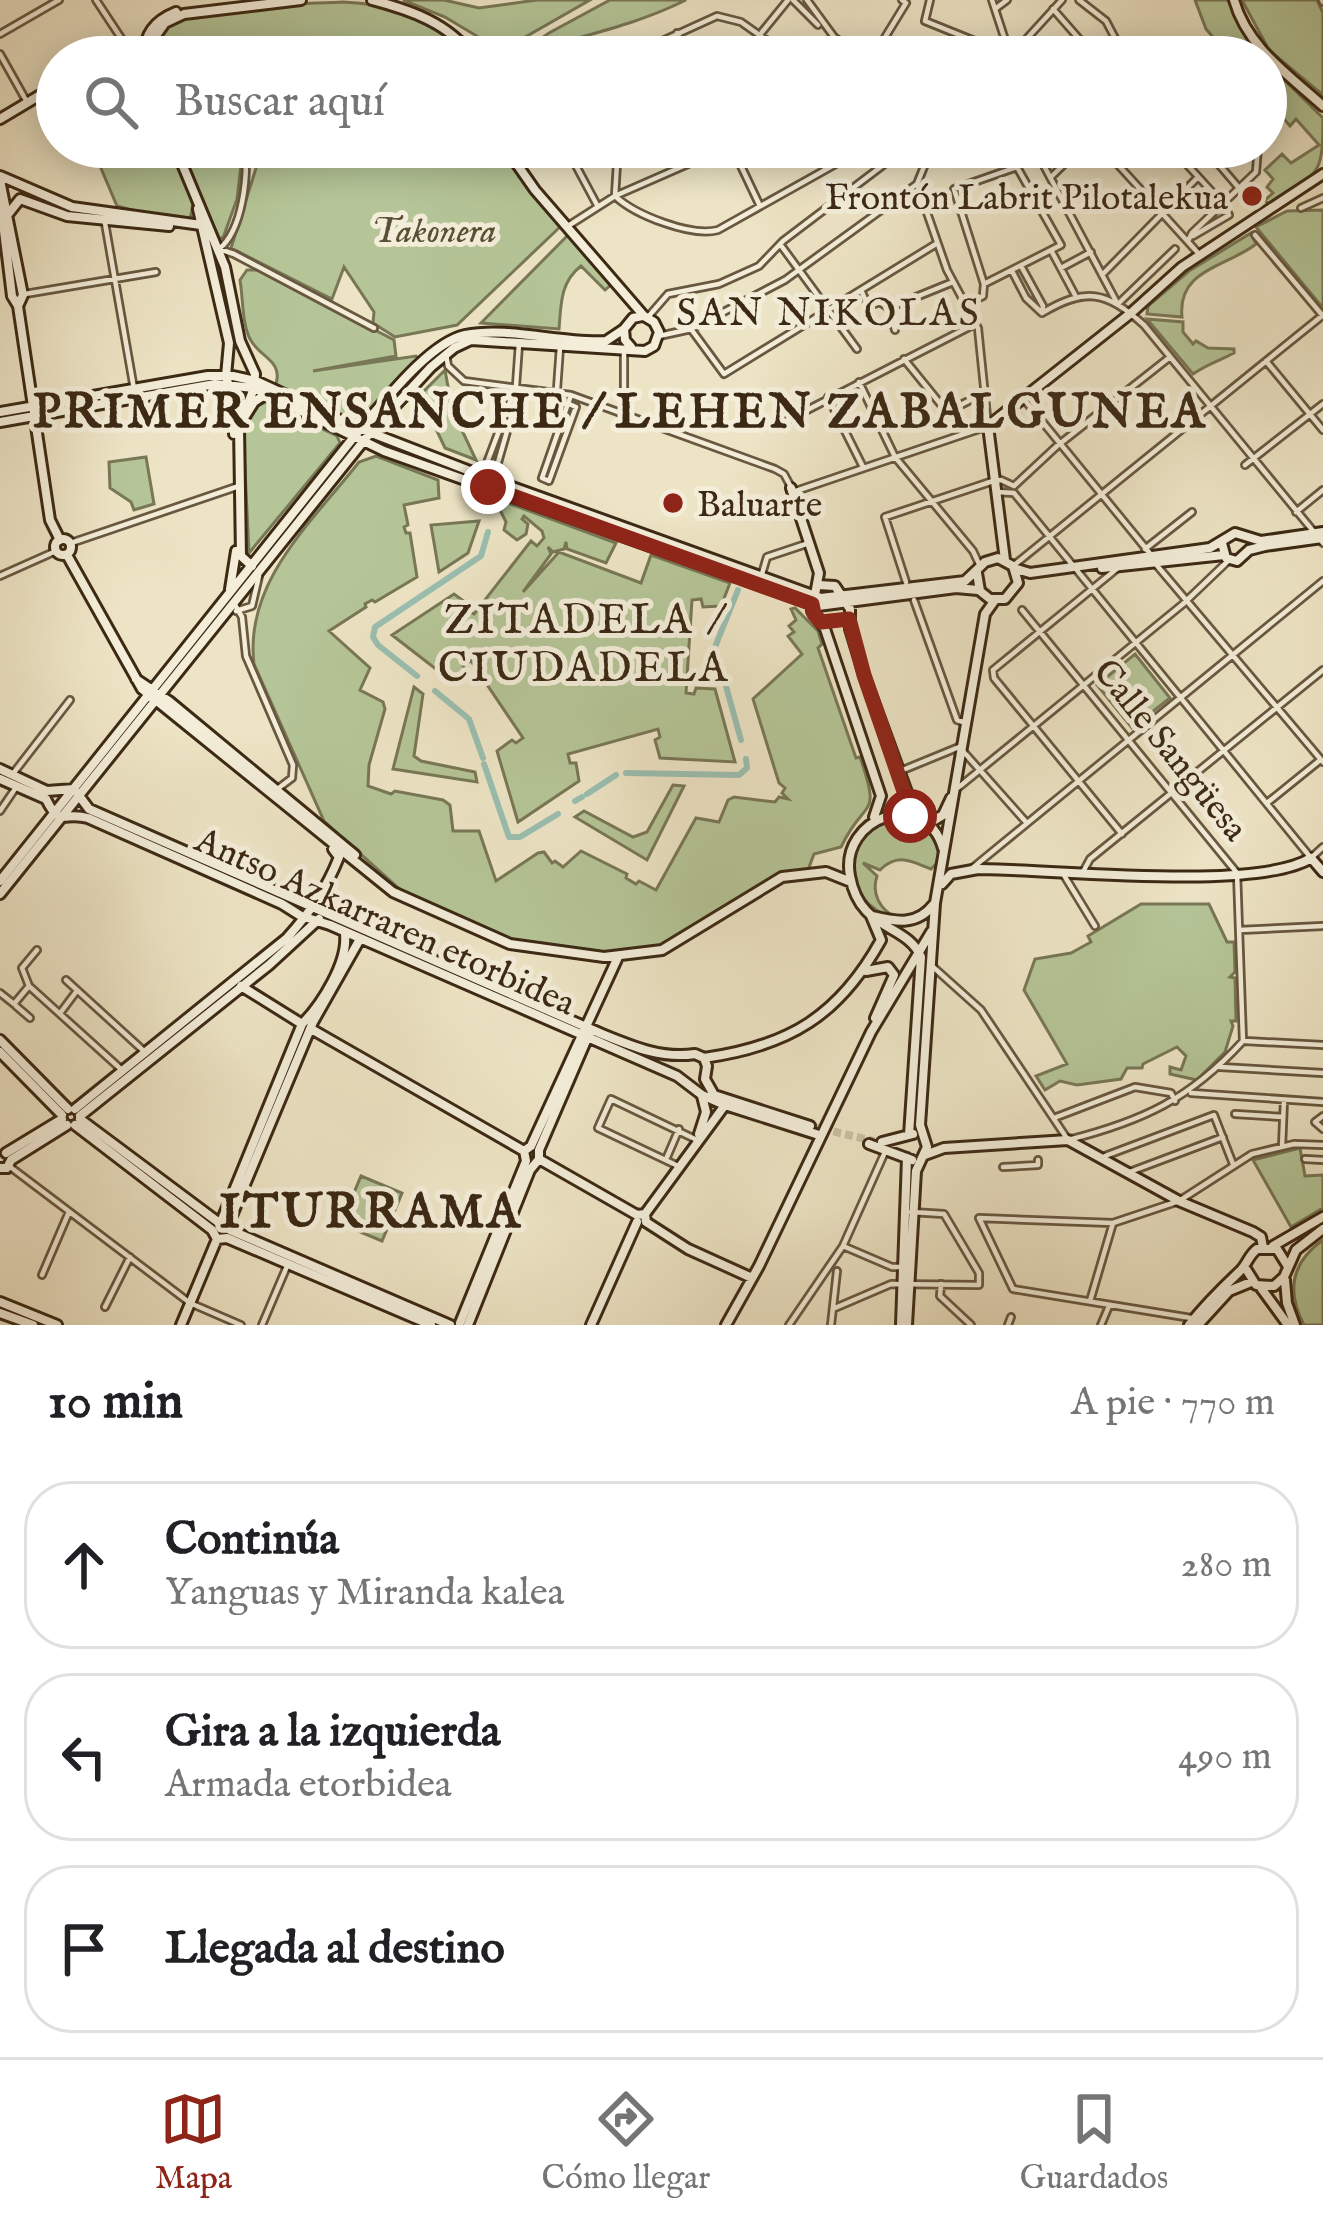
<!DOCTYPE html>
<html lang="es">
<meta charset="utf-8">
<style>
:root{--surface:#fff;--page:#f2f2f2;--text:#202124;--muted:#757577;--line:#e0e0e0;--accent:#8f2418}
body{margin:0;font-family:"IM FELL English",serif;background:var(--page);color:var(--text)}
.stop{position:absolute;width:36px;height:36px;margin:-27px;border:9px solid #8f2418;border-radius:50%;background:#fff}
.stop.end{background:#8f2418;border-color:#fff;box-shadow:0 3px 12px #0008}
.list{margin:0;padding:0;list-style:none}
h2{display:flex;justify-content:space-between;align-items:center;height:156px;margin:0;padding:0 48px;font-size:51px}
h2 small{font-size:39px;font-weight:400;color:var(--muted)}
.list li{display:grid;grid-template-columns:78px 1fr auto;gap:36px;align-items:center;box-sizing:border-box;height:168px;margin:0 24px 24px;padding:0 24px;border:3px solid var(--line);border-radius:48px}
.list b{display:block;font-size:45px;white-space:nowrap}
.list p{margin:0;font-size:39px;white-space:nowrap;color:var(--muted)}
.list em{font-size:39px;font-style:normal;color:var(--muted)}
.icon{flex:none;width:66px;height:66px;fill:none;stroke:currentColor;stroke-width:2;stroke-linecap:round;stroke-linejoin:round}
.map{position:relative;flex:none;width:1323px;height:1325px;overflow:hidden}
.search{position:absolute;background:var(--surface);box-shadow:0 6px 30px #0003;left:36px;right:36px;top:36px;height:132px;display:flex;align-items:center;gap:30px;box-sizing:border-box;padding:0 42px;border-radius:66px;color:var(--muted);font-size:45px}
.sheet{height:732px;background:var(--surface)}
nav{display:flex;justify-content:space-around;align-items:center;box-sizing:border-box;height:168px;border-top:3px solid var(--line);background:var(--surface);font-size:33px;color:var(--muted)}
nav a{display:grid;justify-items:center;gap:6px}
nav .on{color:var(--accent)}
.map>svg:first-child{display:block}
</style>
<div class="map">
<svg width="1323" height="1325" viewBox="0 0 1323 1325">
<rect width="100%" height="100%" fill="#ede4c5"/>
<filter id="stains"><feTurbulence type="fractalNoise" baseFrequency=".00167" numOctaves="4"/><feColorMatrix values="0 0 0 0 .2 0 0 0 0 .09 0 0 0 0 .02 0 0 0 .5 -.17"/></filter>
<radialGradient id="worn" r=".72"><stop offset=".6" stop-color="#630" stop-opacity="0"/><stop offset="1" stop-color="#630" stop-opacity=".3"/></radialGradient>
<path fill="#b5c597" stroke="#787756" stroke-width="3" d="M403,0H444L479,8L537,0H590L520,40L490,44L445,17Z
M610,0H686C640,23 594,33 546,47C534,50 532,54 519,54L549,33Z
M1195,0H1230L1244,33L1261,57H1230L1206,29Z
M1242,0H1317L1323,13V95L1269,50Z
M343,2C381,3 447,18 463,57H150C153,43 161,26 175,19C203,5 307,4 343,2Z
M1266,62L1323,118C1323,180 1318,171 1269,205L1265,200L1273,193L1267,187L1273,179L1265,170L1282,154L1291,163L1319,145L1296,119L1290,126L1266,98Z
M92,147H172C182,170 199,195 190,218H161L117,206Z
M180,147H204L205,153L215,152V147H501L513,168L561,226L457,325L395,337L373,323L374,312L344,267L332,299L231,248L257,165H241L237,199L223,238H219Z
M1323,210V308L1256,227L1287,211Z
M571,232L614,282L605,290L581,266C560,282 561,305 559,329L481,323Z
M1251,233L1256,244C1227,267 1177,269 1182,317L1147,314L1148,306L1189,271Z
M247,270H259L394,340L396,356L313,371L416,356L419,360L365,415C338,425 301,396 276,384C283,360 260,358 250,339C242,324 243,297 240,280Z
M1147,319L1183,322V332L1193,344L1196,341L1208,348L1234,349V353C1219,361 1207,364 1193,374Z
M445,370L452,409L476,460L445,448L420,395Z
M266,402L337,436L340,443L249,553L243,428L257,406Z
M376,456L438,480L439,498L404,505L408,525L404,527L406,533H410L417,577L375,602L372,600L365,604L366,607L329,631L370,668L360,690L383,702L385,709L369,765L368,786L391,794L395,791L443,800L450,805L453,831H479L496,881L538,853L544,852L552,863L555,861L563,867L581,851L627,874L626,878L636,884L639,881L656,890L696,818L719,822L728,800L734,797L775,802L779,797L788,799L782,793L785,788L779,783L753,699L802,654L788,636L794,632L789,626L796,620L791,609L795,608L818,631L822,644L818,648L856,758L860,757C882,821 865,796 841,847L814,854L808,870L781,875L663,946L603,953L505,939L403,892L324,821L254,664C244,582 312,522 359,462Z
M146,457L154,504L134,510L131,502L110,488L109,462Z
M494,498L616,543L606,563L567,549L566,542L564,549L553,552L548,547L551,554L523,592L559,552L641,583L651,555L730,583L721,606L703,607L701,599L692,600L686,693L694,694L696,688L715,689L735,762L660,758L655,740L660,737L658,729L568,754L570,763H576L579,781L518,822L497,751L512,740L516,743L523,738L471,661L463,665L465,671L450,680L392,635L454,594L469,605L467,611L474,614L531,541L537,546L544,538L542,531L524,516L522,519L528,524L526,534L517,540L504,530L506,522Z
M479,521L468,553L439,572L431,525Z
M1135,654L1170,698L1132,728L1097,685Z
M414,687L423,694L414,756L421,761L475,772L477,782L393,769Z
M673,785L684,786L647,860L575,817L584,811L633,837L647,832Z
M903,819C927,826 938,836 939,861L931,869C912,862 898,852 880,870L863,863L877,876C871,894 880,909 896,918C835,904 840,823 903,819Z
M1141,904H1209L1227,942H1234L1235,972L1230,977L1235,978L1236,1021H1231L1233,1026L1225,1052L1197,1080L1170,1074V1067L1181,1070L1186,1056L1177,1047L1143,1064L1142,1068H1127L1121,1079L1077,1085L1060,1081L1045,1090L1036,1076L1067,1064L1024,990L1035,959L1071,953L1091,942L1088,936Z
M1300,1148L1305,1176L1323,1175V1208L1291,1227L1253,1160Z
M361,1176L402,1193L382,1241L341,1224Z
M1323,1240V1325H1304C1286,1291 1292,1262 1323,1240Z"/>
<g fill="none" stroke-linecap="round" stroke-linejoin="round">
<path stroke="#9abfb1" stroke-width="6" d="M738,590L715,647L741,740
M417,676L378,645L373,637L375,627L481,556L488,532
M435,691L469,719L483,758
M484,764L509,837H520L558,814
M626,773L739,775L747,768L746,759
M587,794L616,775
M575,801L582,797"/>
<path stroke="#cabfa2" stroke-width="8" stroke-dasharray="8 4" stroke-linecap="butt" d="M810,1126L874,1141"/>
<defs>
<path id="street" d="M96,0L125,44
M793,0L818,25
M807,0L834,37L863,57
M930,0L925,21L1002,52L1014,51
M992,0L1007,46L1023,57
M1079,0L1106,21L1116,40L1133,57
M1322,0L1323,2
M995,9L1007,0
M1053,9L1095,57
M762,32L788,0
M677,33L689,57
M0,34L59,0
M0,54L27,102
M276,57L408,55
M627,57L717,16L741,22L772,44
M741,57L772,44L796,57
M873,57L906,3L902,0
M1010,57L1062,0
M245,147C248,176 243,230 219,249L234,254L374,328
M566,147L597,205
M732,147L760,206
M998,147L1010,168
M1034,147L1116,301
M1102,147L1199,254
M1171,147L1224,205
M1204,147L1239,188
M1180,156L1190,147
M825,169L835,147
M1052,176L1082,147
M615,196C635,215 691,237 718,230L866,147
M615,196L618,147
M1301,208L1323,198
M105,223L134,389
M568,226L615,196L727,147
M1255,235L1323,316
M1193,236L1229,215L1224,205
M1188,241L1192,233L1256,172L1258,147
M780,244L857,349
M1052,252L1075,295
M1021,266L1043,306L1042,313
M1061,268L1091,252
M1012,271L1026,298L1042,313
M1102,275L1198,177
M861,290L868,306L880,302L889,308
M25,294L156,272
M1120,302L1175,249
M967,304L983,296L984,284L954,189L1017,167L1061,245L984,284
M889,308L953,282
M889,308L895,330
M1042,313C1086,287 1106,291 1144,325L1323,543
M648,317L668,294L719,284L759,266L783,241L907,147
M691,329L724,374L936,244
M659,336L691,329L785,280L917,184L932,147
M446,354L448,366L464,381L571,395L775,469L784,474L791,487
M904,359L964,433
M1266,361L1323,430
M859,382L895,457L973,551L980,566
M516,386L519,344
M557,389L560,347
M828,397L863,467
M1023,398L1152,556
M569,404L576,407L549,481L542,478L571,395
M624,412V352
M947,412L984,393
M778,425L975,324
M1245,465L1323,404
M482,476L511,399
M493,480L516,400
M793,492L988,426L978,328L947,270L917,184
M997,492L1014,493L1311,858L1323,847
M1296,512L1323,490
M71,543L239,486
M1145,549L1192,512
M1154,562L1323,762
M1013,566L1323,315
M0,576L56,551
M761,577L767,557L809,543
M906,582L885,517L993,481L1001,480L1014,486L1057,446L1170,357
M914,600L957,720L966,723
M235,605L242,617L246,656L293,765L292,778L276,790
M236,611L252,606L259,576
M993,670L994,678L1122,834
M993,670L1119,567
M962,750L1026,822
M898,772L959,747
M12,775L70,700
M959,787L1183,604L1229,560
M1267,803L1319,761
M0,811L17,786
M970,870L1323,581
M1062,872L1095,926
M1083,872L1090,859L1323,670
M1240,930L1323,926
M932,966L981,1010L1068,1140C1143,1121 1190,1099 1243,1041L1237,873L1022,610
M66,980L146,1053
M29,986L123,1071
M0,993L14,1004L29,986L22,968L37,950
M16,1006L30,1018
M61,1012L76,992
M1245,1041L1323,1045
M1220,1067L1323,1073
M1191,1093L1323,1102
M1235,1114L1283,1117
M1323,1116L1315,1122L1323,1129
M1054,1118L1135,1087L1171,1093L1175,1101
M1282,1147L1284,1100
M1105,1156L1214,1115L1233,1164
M667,1157L679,1129
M1305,1159L1323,1160
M9,1166L190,1303L241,1325
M678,1166L598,1128L611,1099L697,1140
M1003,1167L1038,1165V1160
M1127,1173L1223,1137
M843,1246L892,1267H903
M42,1275L69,1212
M941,1284L940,1296L971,1325
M1090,1301L1113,1223
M105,1307L130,1257
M835,1308L891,1284L979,1285V1273L944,1214L911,1212
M1191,1318L1013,1289L979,1218L1113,1223L1179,1201L1252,1154L1294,1144L1323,1145
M262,1325L288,1264
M789,1325L843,1246L885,1152
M831,1325L837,1271
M1008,1325L1011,1317
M1101,1325L1109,1306"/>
<path id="secondary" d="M372,0C410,10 449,23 473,57
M1234,0C1247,47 1289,75 1323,106
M145,51L165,23L184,14L301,0
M111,55L143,51
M101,57L125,44L143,51
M144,57C144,34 154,21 176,12
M0,119L57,85
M175,147L225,267L240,341L255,374L254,388L239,427L241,556L252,566
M0,176L72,207L201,225
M0,180L23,295L18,306
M0,198L12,296
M198,209L229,343L226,376L233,401L234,434
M9,213L20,199L67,216L169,226
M12,296L18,306L50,520L60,540
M631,347L625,340L624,329L633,318L642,316
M0,412L208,376H233L256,381L351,425L493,480L821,598L965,581L985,562L998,558L1013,566L1018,583L1005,599H990L980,591L977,573
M244,418L254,402L266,394
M0,422L215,384L254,388L384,451L818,606L956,588L978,590
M791,488L819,573L812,611L825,629L881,796L874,817
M55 547a8 8 0 1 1 16 0a8 8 0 1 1-16 0Z
M1222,543L1226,558L1237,561L1249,550L1265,546L1323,538
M67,555L142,689L393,892L510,944L604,957L662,950L782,877L826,872L851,882
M1005,560L988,426L1131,313L1182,267L1323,174
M1102,568L1224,555
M1017,569L1030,573L1210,548L1235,533L1261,541L1323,532
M818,585L835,586L850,609V629L864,675L915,814
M230,589L236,551
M136,679L169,701L355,855
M0,769L47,791L74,789L89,809L602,1034C634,1047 662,1059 695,1054L704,1058C789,1046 839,1016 881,940L871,916
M0,779L46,799C60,828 63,811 88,818L282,904L301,916L330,925L677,1076L702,1095L725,1105L819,1135
M928,824L943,815L951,798
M0,881L361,428C385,401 429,343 465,335C510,326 561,344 606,341L624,329
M942,884L951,874L978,869C1050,869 1257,892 1311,858L1323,872
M0,894L370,433L431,367L454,348L471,340L645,351L654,346L659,332L654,322L644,316L535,190L505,147
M872,916C897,922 917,926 934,904
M866,971L888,967L894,975L875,1018
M241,986L302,1024
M313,1030L524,1151
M0,1040L68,1109
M0,1052L62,1115
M704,1058L707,1066L705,1079L714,1095L810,1126
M75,1109L287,938C310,912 326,890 339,857L333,849
M80,1116L269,965L319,919
M80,1119L218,1222
M75,1125L212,1230L217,1239L227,1238L431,1325
M699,1134L706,1112L702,1096
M909,1135L921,957C907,923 860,932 850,876C839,817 925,787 943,848
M882,1142L913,1134
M869,1144L912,1160
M6,1153L62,1119
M925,1155L944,1148L1068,1140L1179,1201L1253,1232L1261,1237L1263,1247
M539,1159L637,1215L645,1214L646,1222L688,1249L752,1278
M539,1159V1150L589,1034
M0,1168H7L11,1160L67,1125
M645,1214L725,1105
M221,1222L302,1024C322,1004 348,962 345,934
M228,1225L313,1022L360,939
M230,1230L450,1325
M1273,1246L1323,1217
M1246,1269L1256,1285L1274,1286L1284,1277L1296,1250L1323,1229
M1285,1280L1287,1303L1295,1325
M1261,1288L1288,1325
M0,1302L57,1325
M0,1313L33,1325
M460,1323L526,1161L524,1151L531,1146L618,957
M181,1325L217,1239
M468,1325L530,1170L539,1159
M591,1325L637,1222
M726,1325L759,1266L871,1032L931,932
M901,1325L907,1158
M907,1325L916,1171L927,1147L920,1125L935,903L985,614L995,600
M1189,1325C1205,1305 1221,1289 1239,1272C1247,1265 1248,1256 1257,1249H1277L1287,1265
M1198,1325L1229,1291L1251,1282"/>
</defs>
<use href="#street" stroke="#685840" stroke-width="10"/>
<use href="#secondary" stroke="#3c2914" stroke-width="14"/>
<use href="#street" stroke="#f3edd9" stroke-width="4.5"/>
<use href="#secondary" stroke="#f3edd9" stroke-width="8"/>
</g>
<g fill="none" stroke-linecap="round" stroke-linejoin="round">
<path stroke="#8f2418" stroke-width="15" d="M488,487L812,604L814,614L821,622L849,619L864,675L910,809L918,818L910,816"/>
</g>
<g fill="#8f2418" stroke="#f3edd9" stroke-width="4.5">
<circle cx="1252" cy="196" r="12"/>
<circle cx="673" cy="503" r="12"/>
</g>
<g text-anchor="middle" stroke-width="10" stroke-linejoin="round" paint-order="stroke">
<g font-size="36" fill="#3c2914" stroke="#f3edd9" text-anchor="end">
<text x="1228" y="209">Frontón Labrit Pilotalekua</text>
<text x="697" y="516" text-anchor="start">Baluarte</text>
</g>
<g font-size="36" font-style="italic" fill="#5a5035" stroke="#f3edd9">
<text x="434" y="242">Takonera</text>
</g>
<g font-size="36" fill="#3c2914" stroke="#f3edd9">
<text transform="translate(1172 749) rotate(51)" y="13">Calle Sangüesa</text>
<text transform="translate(386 920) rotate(24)" y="13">Antso Azkarraren etorbidea</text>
</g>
<g font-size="39" letter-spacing="3" fill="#3c2914" stroke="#f3edd9">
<text x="829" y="325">SAN NIKOLAS</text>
</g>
<g font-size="42" letter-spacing="3" fill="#3c2914" stroke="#f3edd9">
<text x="584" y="633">ZITADELA /<tspan x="584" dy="48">CIUDADELA</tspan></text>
</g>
<g font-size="48" font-weight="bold" letter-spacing="3" fill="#3c2914" stroke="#f3edd9">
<text x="620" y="427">PRIMER ENSANCHE / LEHEN ZABALGUNEA</text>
<text x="371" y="1227">ITURRAMA</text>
</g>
</g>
<rect width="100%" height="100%" filter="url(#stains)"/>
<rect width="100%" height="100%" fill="url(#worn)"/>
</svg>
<div class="stop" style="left:910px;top:816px"></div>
<div class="stop end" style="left:488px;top:487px"></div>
<div class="search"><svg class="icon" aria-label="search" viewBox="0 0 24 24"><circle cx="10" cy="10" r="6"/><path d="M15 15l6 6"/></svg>Buscar aquí</div>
</div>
<section class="sheet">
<h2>10 min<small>A pie · 770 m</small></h2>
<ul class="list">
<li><svg class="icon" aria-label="ahead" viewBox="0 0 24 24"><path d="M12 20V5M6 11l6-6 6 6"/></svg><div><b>Continúa</b><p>Yanguas y Miranda kalea</p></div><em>280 m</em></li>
<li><svg class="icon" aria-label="left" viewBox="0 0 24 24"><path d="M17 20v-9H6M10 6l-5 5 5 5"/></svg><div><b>Gira a la izquierda</b><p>Armada etorbidea</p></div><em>490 m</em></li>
<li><svg class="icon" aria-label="arrive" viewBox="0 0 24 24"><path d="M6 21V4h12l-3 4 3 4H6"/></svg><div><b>Llegada al destino</b></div></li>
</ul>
</section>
<nav>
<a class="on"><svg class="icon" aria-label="map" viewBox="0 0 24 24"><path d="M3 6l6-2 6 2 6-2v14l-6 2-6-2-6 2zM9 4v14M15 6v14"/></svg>Mapa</a>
<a><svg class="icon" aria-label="directions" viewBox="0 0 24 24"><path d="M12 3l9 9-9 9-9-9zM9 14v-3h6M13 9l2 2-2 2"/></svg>Cómo llegar</a>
<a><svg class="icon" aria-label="saved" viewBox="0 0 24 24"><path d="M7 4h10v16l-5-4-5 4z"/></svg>Guardados</a>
</nav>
